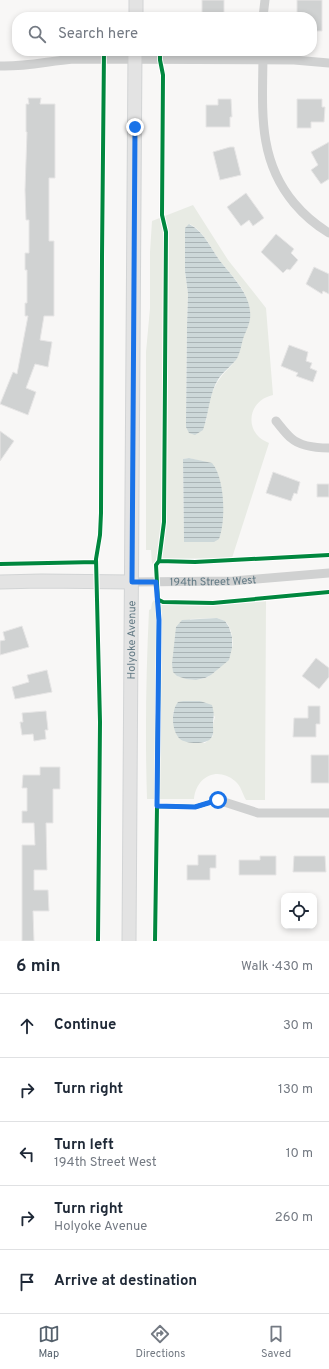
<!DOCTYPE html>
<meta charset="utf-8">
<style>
:root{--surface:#fff;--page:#f6f6f7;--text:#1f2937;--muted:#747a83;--line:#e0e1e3;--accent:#55616c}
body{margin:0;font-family:Overpass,sans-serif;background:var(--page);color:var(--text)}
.controls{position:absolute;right:12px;bottom:12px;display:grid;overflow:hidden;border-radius:8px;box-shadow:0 2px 6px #0003}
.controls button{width:36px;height:36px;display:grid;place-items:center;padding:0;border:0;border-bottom:1px solid var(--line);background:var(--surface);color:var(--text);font:20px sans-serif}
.stop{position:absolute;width:12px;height:12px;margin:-9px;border:3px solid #1a73e8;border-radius:50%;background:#fff}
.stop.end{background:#1a73e8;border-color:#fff;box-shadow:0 1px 4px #0008}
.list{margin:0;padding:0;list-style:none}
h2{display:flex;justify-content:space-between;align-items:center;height:52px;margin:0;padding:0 16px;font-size:17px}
h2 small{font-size:13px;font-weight:400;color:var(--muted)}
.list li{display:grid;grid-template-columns:26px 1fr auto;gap:12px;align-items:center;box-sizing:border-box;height:64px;padding:0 16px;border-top:1px solid var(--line)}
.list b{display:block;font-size:15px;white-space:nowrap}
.list p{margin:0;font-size:13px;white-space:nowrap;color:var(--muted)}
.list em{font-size:13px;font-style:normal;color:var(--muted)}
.icon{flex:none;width:22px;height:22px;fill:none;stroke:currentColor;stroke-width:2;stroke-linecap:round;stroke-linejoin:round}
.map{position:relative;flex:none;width:329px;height:941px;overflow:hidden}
.search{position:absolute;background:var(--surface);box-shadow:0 2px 6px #0003;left:12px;right:12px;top:12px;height:44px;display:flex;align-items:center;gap:10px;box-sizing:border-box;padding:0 14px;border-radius:16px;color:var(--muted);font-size:15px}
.sheet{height:372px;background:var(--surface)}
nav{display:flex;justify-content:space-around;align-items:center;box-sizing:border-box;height:56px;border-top:1px solid var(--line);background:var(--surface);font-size:11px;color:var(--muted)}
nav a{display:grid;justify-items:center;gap:2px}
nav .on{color:var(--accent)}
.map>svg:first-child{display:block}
</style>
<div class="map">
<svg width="329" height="941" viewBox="0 0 329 941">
<defs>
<pattern id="water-rules" width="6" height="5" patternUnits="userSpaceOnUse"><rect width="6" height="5" fill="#cdd8d9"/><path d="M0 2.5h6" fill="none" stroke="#aab4b6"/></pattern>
</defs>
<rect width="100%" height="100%" fill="#f8f7f6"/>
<path fill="#e8ebe4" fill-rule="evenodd" d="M193,205L228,260L266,308L273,395C246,401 244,434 269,443L232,558L158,559L152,564L151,550H146V352L150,308V252L152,221ZM190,224C204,231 211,249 220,261C226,268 243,287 245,295C246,301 240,353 237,358C233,365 225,371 221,377C211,389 207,408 206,422L186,420L187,326L188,294L185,271V228ZM189,458L201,461L214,542L184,541L183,459Z
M154,600C170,610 244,603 266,601L265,800H246C242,793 241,786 235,781C217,766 196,777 194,799H147C145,736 146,673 149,610L151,609L152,603ZM217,618C220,619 223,620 226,622C231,627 234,641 232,648C228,658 215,675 205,678C196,681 186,679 177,676L190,619ZM183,701H200L215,717L213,724V736L205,743C178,741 175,740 173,712Z"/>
<path fill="url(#water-rules)" d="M189,224C204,231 211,249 220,261C233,277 253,297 250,319C249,326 245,333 243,339C241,346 240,354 236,360C231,366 224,371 219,378C209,393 209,413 203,430L195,435L189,433L186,427V420L187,326L188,294L185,271V228Z
M189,458L212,463C225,478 226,521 219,539L214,542H184L183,459Z
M217,618L225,621L229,627L232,637V648L229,660L211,675L205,678L196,680L186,679L177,676L173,672L172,664L176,627L182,620Z
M183,701H200L212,705C215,716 213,716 213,726C213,730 214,735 211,738C207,745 186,744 180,739C171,730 171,711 178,702Z"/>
<path fill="#d0d2d2" stroke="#e7e6e6" d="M202,0H224V17H202Z
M297,0H322V31H312V17H302V13H297Z
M28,98H41L40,104H55V178H49V241H54V316H44L40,340L52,342L48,367L35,364L26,388L36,392L28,415L0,404L13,372L17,374L28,316H25V303H27V270H25V253H29V220H26L25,190L27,132H26V104H29Z
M218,99H231L232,117H230V127H206V105H218Z
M297,99H322V107H325L324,122H311V128H297Z
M329,142V179L321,184L311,170L318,165L311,152Z
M230,147H234L241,175L220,180L213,152Z
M246,193L264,218L253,226L249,220L241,226L227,207Z
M276,234L294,249L291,253L298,260L290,270L287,269L283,273L261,252Z
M314,267L329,274V294L323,291L322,294L306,284Z
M289,345L308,352L306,361L312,363L310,368L317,371L313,382L296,376L298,373L281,366Z
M0,431L14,441L0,461Z
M273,472L300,482L297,494L294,493L291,501L266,493Z
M317,484H329V497H317Z
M22,626L29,647L0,655V641L5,640L3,632Z
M316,658L329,668V677L319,689L302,676Z
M47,670L52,692L15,699L12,687L29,682L27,675Z
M308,706H320V724H316V737H293L294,718H308Z
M46,711L48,730H45L46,739L34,741L33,734L22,735L20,722H23L22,713Z
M311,755H329V783H311Z
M40,767H60V789H53V823H46L47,870H34V890H48L49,911H33L34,941H22V845H35L34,823H22V811H27V788H22L23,775H40Z
M198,855H216V868H210V880H187V865H198Z
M260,856H276V875H239V860H260Z
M294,856H325L326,872H293Z"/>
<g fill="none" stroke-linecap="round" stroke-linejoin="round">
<defs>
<g id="secondary">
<path d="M136,17V0"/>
<path d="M0,582L41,581L132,582"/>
<path id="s2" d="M129,941L135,51"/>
</g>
</defs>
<use href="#secondary" stroke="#d2d4d5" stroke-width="15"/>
<g stroke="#d0d1d1" stroke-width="9">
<path d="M263,17L265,0"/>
<path d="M263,51C263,106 256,158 294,203C304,215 316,225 329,233"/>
<path d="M0,66C25,67 49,61 74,59L294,60L329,63"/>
<path d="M276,421C281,427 286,434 291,438C301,447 317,448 329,448"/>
<path id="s1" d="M132,582L233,581L329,573"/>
<path d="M218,800L258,813H329"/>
</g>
<use href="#secondary" stroke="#e3e3e3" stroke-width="13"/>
<defs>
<path id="cycleway" d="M159,561L164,522L166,232L162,215L163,75L160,60V51
M0,564L96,562
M157,599L163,602L213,603L329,592
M218,800L195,807L157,806L159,620L156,565L159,561L195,562L329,555
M98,941L100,722L96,559L100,535L101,513L102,257L104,51
M155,941L157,806"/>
</defs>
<use href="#cycleway" stroke="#fff" stroke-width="6"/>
<use href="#cycleway" stroke="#00873e" stroke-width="4"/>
</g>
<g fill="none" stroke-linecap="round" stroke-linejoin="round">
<path stroke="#1a73e8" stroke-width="5" d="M135,127L132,582H156L159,620L157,806L195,807L218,800"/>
</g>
<g text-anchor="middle" stroke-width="4" stroke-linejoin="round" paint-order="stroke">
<g font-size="11" fill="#617984" stroke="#fff">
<text dy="4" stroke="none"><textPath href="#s1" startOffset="81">194th Street West</textPath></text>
<text dy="4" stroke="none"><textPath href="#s2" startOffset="301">Holyoke Avenue</textPath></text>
</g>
</g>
</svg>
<div class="controls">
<button><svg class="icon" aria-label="locate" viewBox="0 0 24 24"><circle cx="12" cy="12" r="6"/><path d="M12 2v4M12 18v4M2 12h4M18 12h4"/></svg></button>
</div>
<div class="stop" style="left:218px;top:800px"></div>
<div class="stop end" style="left:135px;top:127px"></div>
<div class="search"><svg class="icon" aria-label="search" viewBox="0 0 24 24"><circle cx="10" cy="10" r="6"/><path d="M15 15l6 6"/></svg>Search here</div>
</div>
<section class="sheet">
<h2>6 min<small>Walk · 430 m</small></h2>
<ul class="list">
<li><svg class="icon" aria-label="ahead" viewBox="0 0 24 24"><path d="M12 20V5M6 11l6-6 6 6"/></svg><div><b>Continue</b></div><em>30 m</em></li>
<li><svg class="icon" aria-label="right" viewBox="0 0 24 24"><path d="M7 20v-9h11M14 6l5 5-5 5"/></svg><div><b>Turn right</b></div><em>130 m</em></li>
<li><svg class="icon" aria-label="left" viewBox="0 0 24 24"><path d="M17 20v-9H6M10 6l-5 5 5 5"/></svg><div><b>Turn left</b><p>194th Street West</p></div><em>10 m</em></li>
<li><svg class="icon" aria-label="right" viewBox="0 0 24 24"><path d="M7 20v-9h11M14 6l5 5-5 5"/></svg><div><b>Turn right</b><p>Holyoke Avenue</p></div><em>260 m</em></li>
<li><svg class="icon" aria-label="arrive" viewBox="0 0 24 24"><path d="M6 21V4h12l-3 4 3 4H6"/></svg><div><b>Arrive at destination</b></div></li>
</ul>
</section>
<nav>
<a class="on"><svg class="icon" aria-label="map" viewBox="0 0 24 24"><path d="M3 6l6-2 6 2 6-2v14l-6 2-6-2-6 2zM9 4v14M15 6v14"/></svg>Map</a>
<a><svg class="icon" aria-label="directions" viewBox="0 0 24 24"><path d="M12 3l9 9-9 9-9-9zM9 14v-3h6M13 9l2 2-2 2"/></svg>Directions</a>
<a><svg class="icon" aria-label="saved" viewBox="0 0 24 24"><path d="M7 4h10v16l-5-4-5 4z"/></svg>Saved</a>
</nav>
